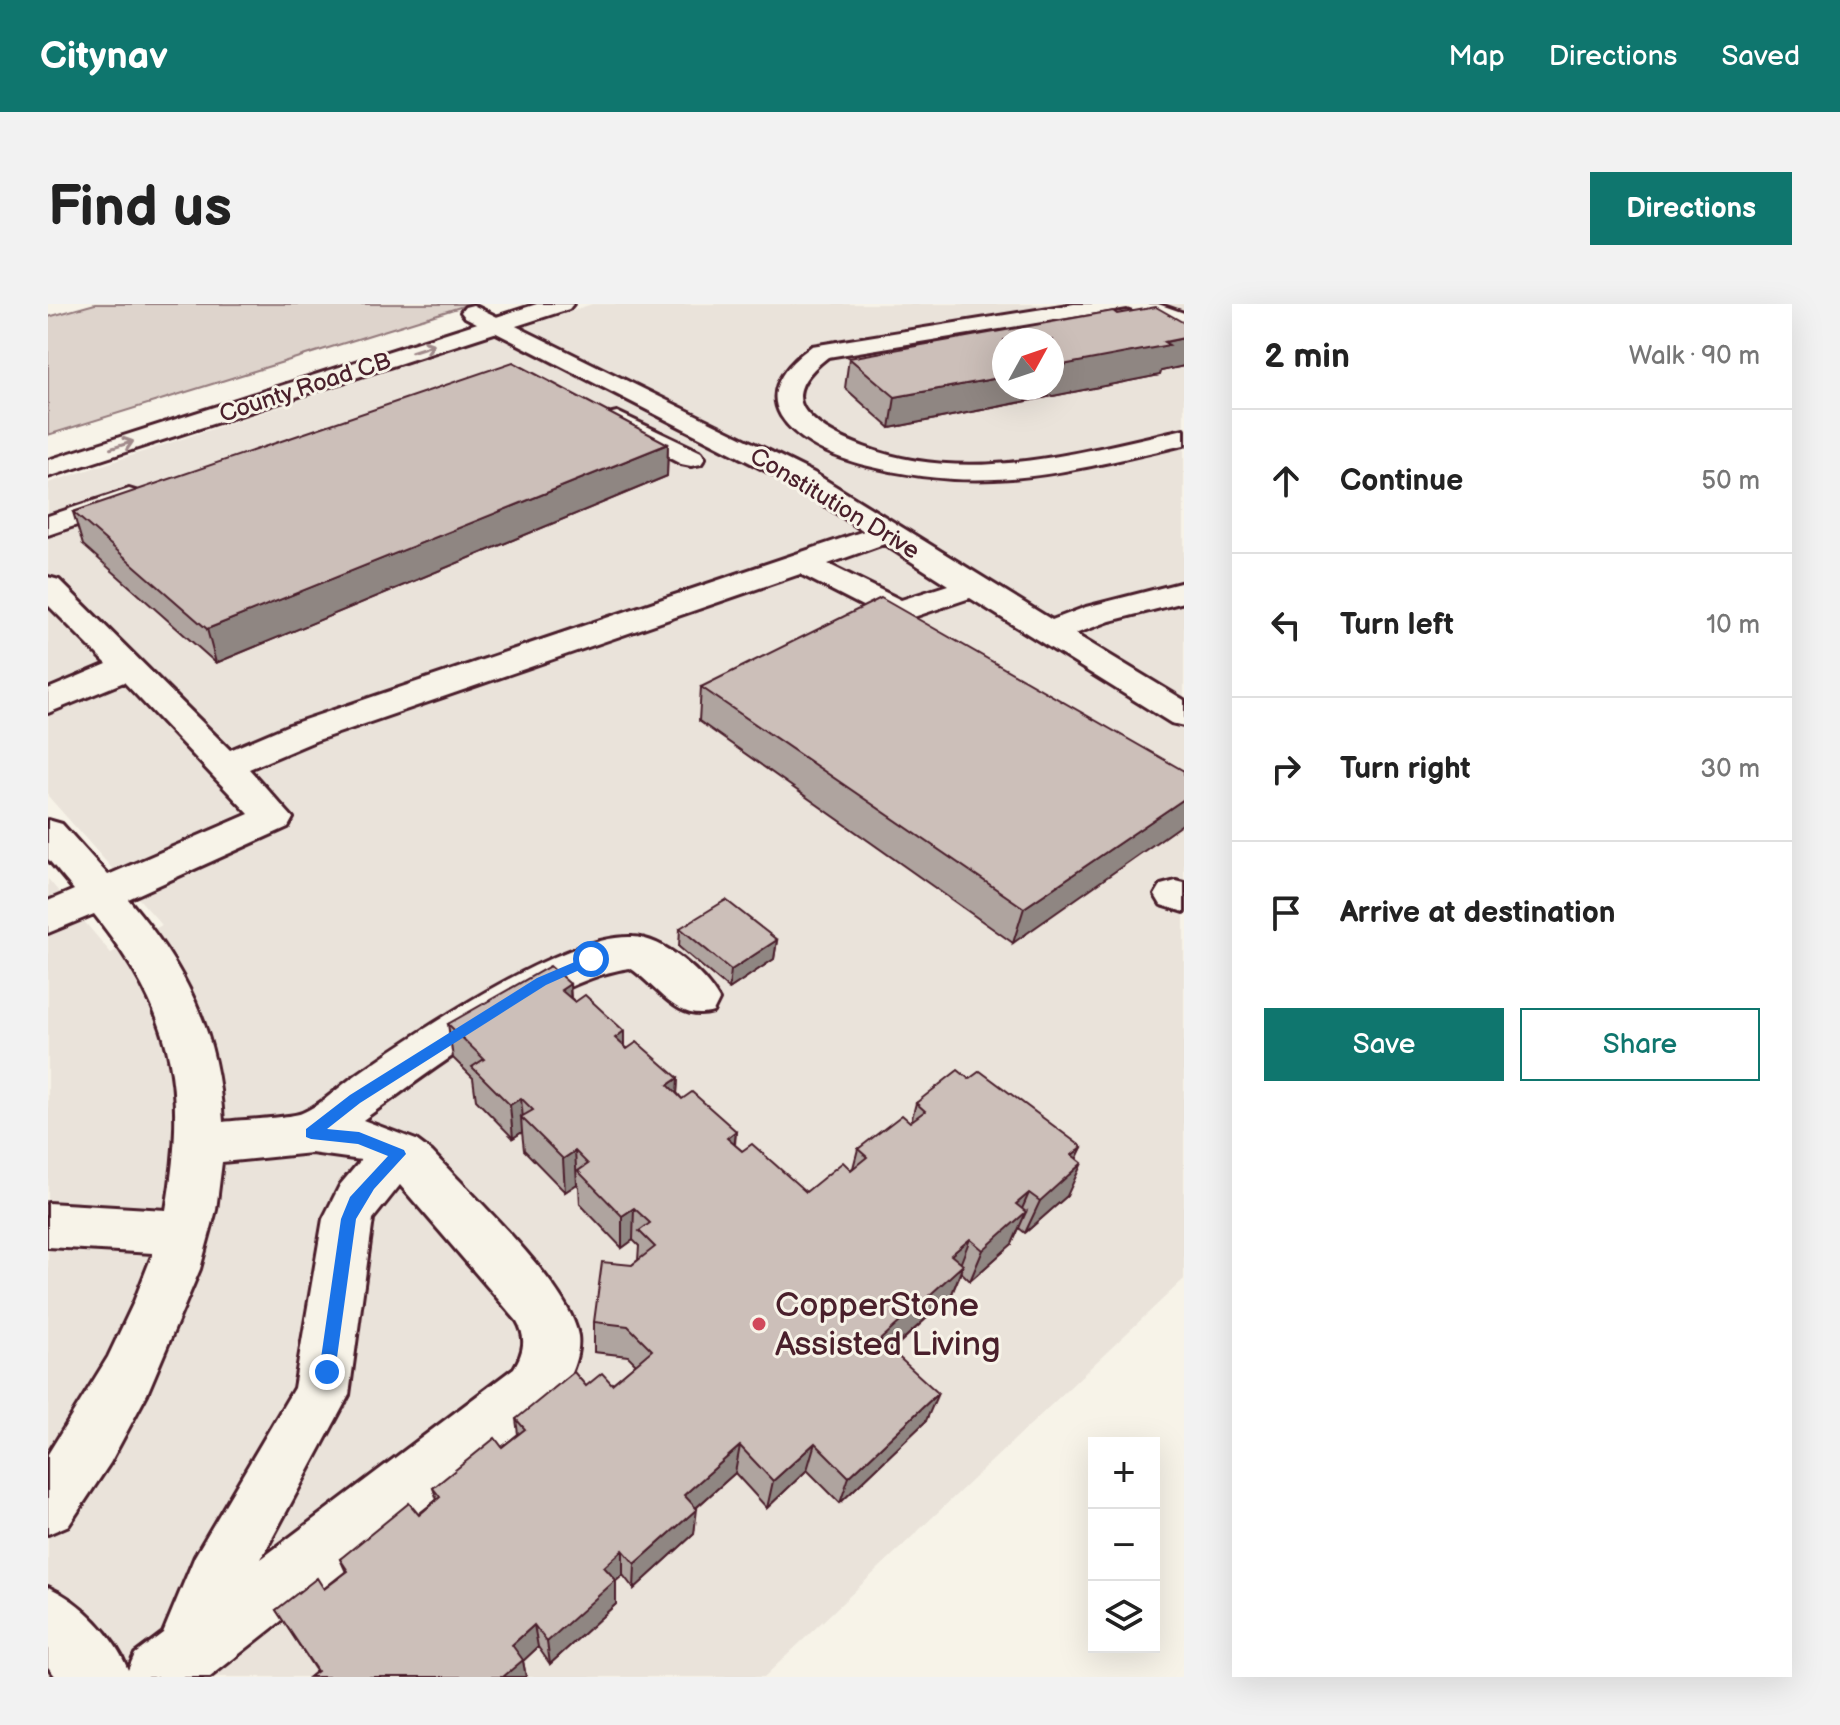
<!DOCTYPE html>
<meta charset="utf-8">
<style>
:root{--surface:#fff;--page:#f2f2f2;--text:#222;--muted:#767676;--line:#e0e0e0;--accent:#0f766e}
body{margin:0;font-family:"Balsamiq Sans",sans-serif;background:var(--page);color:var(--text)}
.controls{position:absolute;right:24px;bottom:24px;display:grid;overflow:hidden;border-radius:0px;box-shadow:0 8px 32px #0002}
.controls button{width:72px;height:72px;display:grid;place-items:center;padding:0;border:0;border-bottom:2px solid var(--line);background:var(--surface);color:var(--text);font:40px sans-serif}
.compass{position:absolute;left:944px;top:24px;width:72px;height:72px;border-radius:50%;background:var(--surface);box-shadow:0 8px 32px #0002;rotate:50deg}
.stop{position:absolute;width:24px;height:24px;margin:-18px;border:6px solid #1a73e8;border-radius:50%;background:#fff}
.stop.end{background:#1a73e8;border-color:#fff;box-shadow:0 2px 8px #0008}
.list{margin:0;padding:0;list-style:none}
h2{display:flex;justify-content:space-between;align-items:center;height:104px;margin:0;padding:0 32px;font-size:34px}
h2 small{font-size:26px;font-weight:400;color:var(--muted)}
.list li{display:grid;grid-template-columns:52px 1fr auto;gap:24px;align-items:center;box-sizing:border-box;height:144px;padding:0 32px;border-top:2px solid var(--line)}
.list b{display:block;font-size:30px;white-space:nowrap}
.list em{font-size:26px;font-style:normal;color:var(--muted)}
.actions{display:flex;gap:16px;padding:24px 32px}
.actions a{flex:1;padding:18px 0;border:2px solid var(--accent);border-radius:0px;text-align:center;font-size:28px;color:var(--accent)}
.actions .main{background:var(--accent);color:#fff}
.icon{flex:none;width:44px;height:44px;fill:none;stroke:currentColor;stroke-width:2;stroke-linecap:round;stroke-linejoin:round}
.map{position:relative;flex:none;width:1136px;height:1373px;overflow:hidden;border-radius:0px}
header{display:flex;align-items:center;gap:48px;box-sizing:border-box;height:112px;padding:0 40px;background:var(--accent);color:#fff}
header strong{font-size:38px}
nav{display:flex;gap:44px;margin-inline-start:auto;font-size:28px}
.intro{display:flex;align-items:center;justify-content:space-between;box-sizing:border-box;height:192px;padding:0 48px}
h1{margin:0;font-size:56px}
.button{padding:20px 36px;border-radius:0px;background:var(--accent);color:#fff;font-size:28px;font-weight:700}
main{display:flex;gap:48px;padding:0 48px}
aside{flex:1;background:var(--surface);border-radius:0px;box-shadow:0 8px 32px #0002}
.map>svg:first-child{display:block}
</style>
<header>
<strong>Citynav</strong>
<nav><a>Map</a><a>Directions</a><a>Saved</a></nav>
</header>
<div class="intro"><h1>Find us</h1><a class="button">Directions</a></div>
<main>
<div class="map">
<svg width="1136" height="1373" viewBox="0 0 1136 1373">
<rect width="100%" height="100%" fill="#f7f3e8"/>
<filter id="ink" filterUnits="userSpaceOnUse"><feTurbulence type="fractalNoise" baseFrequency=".0125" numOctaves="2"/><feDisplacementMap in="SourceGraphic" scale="16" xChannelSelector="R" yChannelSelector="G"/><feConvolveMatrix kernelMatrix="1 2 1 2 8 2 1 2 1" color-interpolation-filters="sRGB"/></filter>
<g filter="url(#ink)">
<path fill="#eae3da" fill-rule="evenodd" d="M544,0H1136V975L716,1373H0V575L63,649L114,621L0,492V179ZM956,36H1004V84H956Z"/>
<path fill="#ded4cc" stroke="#947a7c" stroke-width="2" d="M47,0H422L0,131V13Z"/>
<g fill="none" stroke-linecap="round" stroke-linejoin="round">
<defs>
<path id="minor" d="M1026,0H1110L1136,9V24L1079,4L780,53C764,65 741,87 758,108C773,126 795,135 816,143C920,182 1032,148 1136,125V141C1017,168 939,192 816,161C786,153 750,139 733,112C716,83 742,58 764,42Z
M425,1L766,169L1004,316L1038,303L1136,278V298L1062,317L1027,330L1136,396V422L1123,419L922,294L851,318L840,315L752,270L267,437L201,465L245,514L240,523L80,595C138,664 170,727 175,818C191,816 243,814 254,809C272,802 292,782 308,771C367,730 515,629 585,633C616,634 657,670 671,696L665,708C628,719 610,682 582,664C504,674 380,769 315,816L368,836L384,848C421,888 523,983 530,1032C533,1056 517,1082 506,1102L162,1373H8L0,1363V1283C33,1297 67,1333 80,1366L87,1350L115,1329L147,1252L246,1084L275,915L292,881L313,856L263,849L174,858L168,906L152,965L99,1090L62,1159L21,1221L0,1230V1150L60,1053L85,1000L105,949L0,943V899L118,906C140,781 125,710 46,610L0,629V597L26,586L0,555V516L14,520L60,571L201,510L76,378L0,409V385L59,360L0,301V273L11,276L182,446L241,421L816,227L746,181L417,13L413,8L417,3ZM836,240L900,281L853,296L780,260ZM352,881L469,1017C479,1034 476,1048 466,1064L213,1255L301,1091L325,915Z
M569,108L653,148L657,154L653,160L643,162L633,160L560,122L556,116L560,110Z
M81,185L91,188L95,194L91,200L0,231V212Z
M1128,577L1136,579V608L1113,601L1107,591L1113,581Z"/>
<path id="major" d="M489,0H525L521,5L0,173V156Z"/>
</defs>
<use href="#minor" stroke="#4a1f2b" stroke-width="6"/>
<use href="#major" stroke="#4a1f2b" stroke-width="6"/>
<use href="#minor" fill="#f7f3e8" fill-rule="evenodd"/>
<use href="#major" fill="#f7f3e8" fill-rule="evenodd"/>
</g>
<path fill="#afa49f" stroke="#4a1f2b" stroke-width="2" d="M1069,10L1136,19V62L1113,67L1112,71L842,124L797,84L801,54Z
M620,140L619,172L168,359L35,241L25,208Z
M653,383L1136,467L965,639L651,417Z
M632,624L729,636L726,655L681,685L631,643Z
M522,680L523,694L576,742L630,774L629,789L634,795L688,827L687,841L694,847L758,888L805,864L810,845L863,818L868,799L921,775L1034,843L1028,854L1019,892L977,929L971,924L964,940L922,977L913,968L903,992L844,1046L878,1117L792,1199L759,1166L719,1204L687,1169L648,1204L646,1230L586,1285L575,1271L568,1277V1300L502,1360L490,1343L475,1357L478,1373H261L268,1367L228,1306L276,1285L298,1268L292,1255L371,1211L389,1196L385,1184L454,1143L470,1130L468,1115L538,1082L564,1080L588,1060L580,1052L546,1048V1018L584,961L590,956L591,942L585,936L574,944L532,900L531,883L529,880L517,888L476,846L474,828L465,834L428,796L425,774L405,754L400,720Z"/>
<path fill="#8f8682" stroke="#4a1f2b" stroke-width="2" d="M1136,34V62L1113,67L1112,71L842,124L847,93L956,73V84H1004V63Z
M620,140L619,172L168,359L159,325Z
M1136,495V519L965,639L976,604Z
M729,636L726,655L681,685L683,666Z
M522,680L523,715L513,686Z
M576,727V761L567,734Z
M630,774L628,808L620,781Z
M473,794L475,815L473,813L474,828L465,834L462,801Z
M688,827L684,860L679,834Z
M1034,843L1021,871L1034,859L1019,892L977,929L992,897L1024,851Z
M527,847L529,880L517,888L515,855Z
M981,889L970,914L978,908L964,940L922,977L935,946L968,900Z
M586,904L585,936L574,944V912Z
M922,935L910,966L915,961L903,992L822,1065L832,1036L903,951Z
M890,1089L878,1117L792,1199L801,1173Z
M767,1139L759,1166L719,1204L725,1177Z
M692,1142L687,1169L633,1217L636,1191Z
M649,1205L646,1230L586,1285L587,1260Z
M575,1246V1271L568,1277V1300L502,1360L499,1338L556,1263Z
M486,1321L490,1343L475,1357L478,1373H455L464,1341Z"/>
<path fill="#ccbfb9" stroke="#4a1f2b" stroke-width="2" d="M1108,3L1136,19V34L1116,38L1121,41L1004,63V36H956V73L847,93L801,54L1065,7L1069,10Z
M465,58L620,140L159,325L25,208Z
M833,294L1136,467V495L976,604L653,383Z
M678,596L729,636L683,666L632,624Z
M502,662L522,680L513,686L527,698L537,691L576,727L567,734L579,745L589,738L630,774L620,781L634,795L644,788L688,827L679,834L694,847L704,840L758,888L795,858L803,866L819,853L810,845L854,811L862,818L877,807L868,799L910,766L921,775L932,767L1034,843L1024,851L1034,859L992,897L981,889L968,900L978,908L935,946L922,935L903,951L915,961L832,1036L890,1089L801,1173L767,1139L725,1177L692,1142L636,1191L649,1205L587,1260L575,1246L556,1263L568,1276L499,1338L486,1321L464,1341L475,1356L455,1373H261L269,1367L228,1306L269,1274L276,1285L300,1267L292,1255L361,1199L371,1211L392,1193L385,1184L447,1134L454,1143L477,1125L468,1115L526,1068L538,1082L554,1069L564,1080L604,1046L580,1022L546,1018L554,958L584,961L607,943L591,927L602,919L586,904L574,912L530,867L540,860L527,847L515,855L473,813L485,806L473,794L462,801L424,763L436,755L400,720Z"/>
<defs><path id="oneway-shaft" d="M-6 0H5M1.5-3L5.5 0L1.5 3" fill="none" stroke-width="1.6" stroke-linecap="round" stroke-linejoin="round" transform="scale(2)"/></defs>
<g stroke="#a0898a">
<use href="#oneway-shaft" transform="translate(375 44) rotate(-18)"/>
<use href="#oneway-shaft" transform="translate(74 141) rotate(-18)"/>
</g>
</g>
<path fill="#1a73e8" d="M543,651L547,652V659L498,681L312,799L279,825L311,828L356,846L358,850L326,885L308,915L287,1068L285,1073H273L271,1068L293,915L302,893L340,852L310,840L263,835L258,833V825L302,791L489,674Z"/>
<circle fill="#d1495b" stroke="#f7f3e8" stroke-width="3" cx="711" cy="1020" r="8"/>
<g text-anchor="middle" stroke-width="6" stroke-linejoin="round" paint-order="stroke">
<g font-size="24" fill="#4a1f2b" stroke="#f7f3e8">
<text transform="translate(257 83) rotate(-18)" y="8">County Road CB</text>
<text transform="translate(787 199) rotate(31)" y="8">Constitution Drive</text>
</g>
<g font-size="34" fill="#4a1f2b" stroke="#f7f3e8" text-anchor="start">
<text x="727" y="1012">CopperStone<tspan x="727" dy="39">Assisted Living</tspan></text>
</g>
</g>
</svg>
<div class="controls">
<button>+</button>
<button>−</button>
<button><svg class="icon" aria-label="layers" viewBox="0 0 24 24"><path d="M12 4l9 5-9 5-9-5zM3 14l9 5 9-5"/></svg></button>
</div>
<svg class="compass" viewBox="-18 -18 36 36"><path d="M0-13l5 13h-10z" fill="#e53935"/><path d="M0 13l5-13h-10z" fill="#767676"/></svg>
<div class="stop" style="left:543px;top:655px"></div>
<div class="stop end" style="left:279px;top:1068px"></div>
</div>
<aside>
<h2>2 min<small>Walk · 90 m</small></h2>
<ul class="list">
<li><svg class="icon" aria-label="ahead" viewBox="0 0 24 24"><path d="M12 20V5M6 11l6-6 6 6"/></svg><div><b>Continue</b></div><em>50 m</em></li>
<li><svg class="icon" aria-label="left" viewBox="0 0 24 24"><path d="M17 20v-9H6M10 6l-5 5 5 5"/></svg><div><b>Turn left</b></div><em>10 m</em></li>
<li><svg class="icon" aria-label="right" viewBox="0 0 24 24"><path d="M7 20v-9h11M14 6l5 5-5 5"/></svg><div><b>Turn right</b></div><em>30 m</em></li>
<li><svg class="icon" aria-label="arrive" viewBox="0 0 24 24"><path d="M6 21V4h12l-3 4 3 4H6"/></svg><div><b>Arrive at destination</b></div></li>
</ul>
<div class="actions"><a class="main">Save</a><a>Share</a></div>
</aside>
</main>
